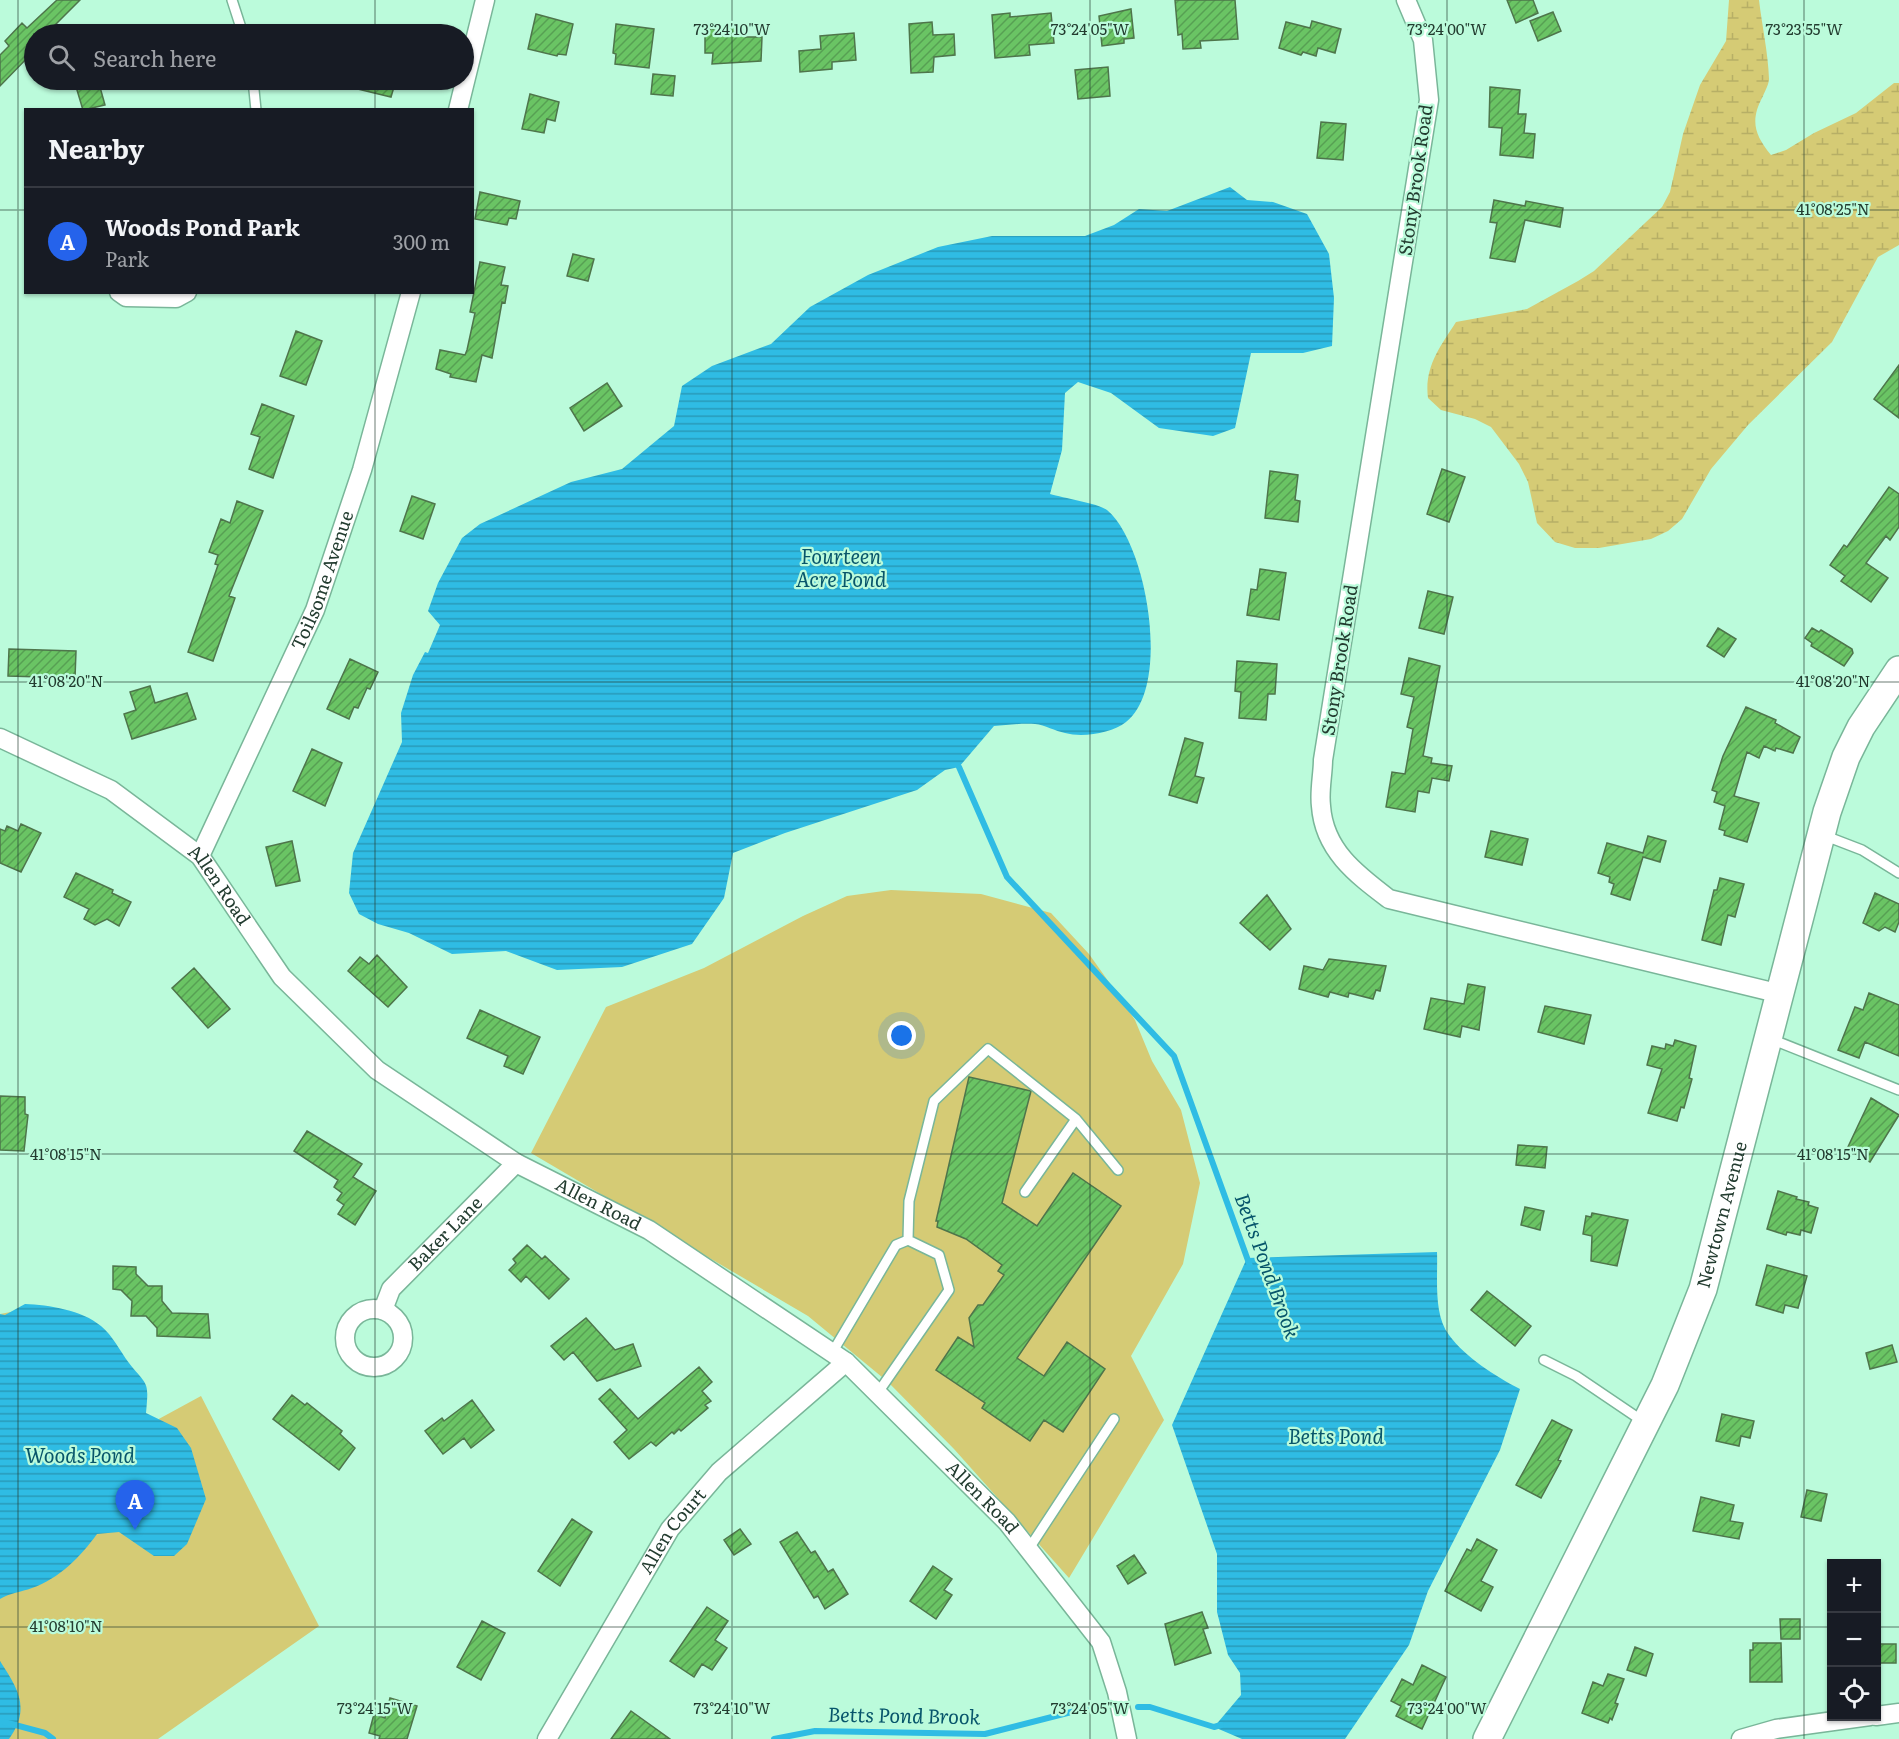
<!DOCTYPE html>
<meta charset="utf-8">
<style>
:root{--surface:#171b24;--page:#20242c;--text:#f1f3f6;--muted:#9ea1a6;--line:#363941;--accent:#2563eb}
body{margin:0;font-family:Literata,serif;background:var(--page);color:var(--text)}
.controls{position:absolute;right:18px;bottom:18px;display:grid;overflow:hidden;border-radius:0px;box-shadow:0 2px 4px #0004}
.controls button{width:54px;height:54px;display:grid;place-items:center;padding:0;border:0;border-bottom:2px solid var(--line);background:var(--surface);color:var(--text);font:30px sans-serif}
.you{position:absolute;left:902px;top:1036px;width:21px;height:21px;margin:-15px;border:4px solid #fff;border-radius:50%;background:#1a73e8;box-shadow:0 0 0 9px #1a73e833}
.badge{display:grid;place-items:center;width:39px;height:39px;border-radius:50%;background:var(--accent);color:#fff;font-size:20px;font-weight:700}
.pin{position:absolute;translate:-50% -50px;filter:drop-shadow(0 2px 3px #0008)}
.pin::after{content:'';position:absolute;top:32px;width:21px;height:18px;background:inherit;clip-path:polygon(0 0,100% 0,50% 100%)}
.list{margin:0;padding:0;list-style:none}
h2{display:flex;justify-content:space-between;align-items:center;height:78px;margin:0;padding:0 24px;font-size:26px}
h2 small{font-size:20px;font-weight:400;color:var(--muted)}
.list li{display:grid;grid-template-columns:39px 1fr auto;gap:18px;align-items:center;box-sizing:border-box;height:108px;padding:0 24px;border-top:2px solid var(--line)}
.list b{display:block;font-size:22px;white-space:nowrap}
.list p{margin:0;font-size:20px;white-space:nowrap;color:var(--muted)}
.list em{font-size:20px;font-style:normal;color:var(--muted)}
.icon{flex:none;width:33px;height:33px;fill:none;stroke:currentColor;stroke-width:2;stroke-linecap:round;stroke-linejoin:round}
.map{position:relative;flex:none;width:1899px;height:1739px;overflow:hidden}
.search{position:absolute;background:var(--surface);box-shadow:0 2px 4px #0004;left:24px;top:24px;width:450px;height:66px;display:flex;align-items:center;gap:15px;box-sizing:border-box;padding:0 21px;border-radius:33px;color:var(--muted);font-size:22px}
.panel{position:absolute;background:var(--surface);box-shadow:0 2px 4px #0004;left:24px;top:108px;width:450px;height:186px;border-radius:0px}
.map>svg:first-child{display:block}
</style>
<div class="map">
<svg width="1899" height="1739" viewBox="0 0 1899 1739">
<defs>
<pattern id="wetland-marsh" width="20" height="14" patternUnits="userSpaceOnUse" patternTransform="scale(1.5)"><rect width="20" height="14" fill="#d5cb75"/><path d="M1 5h8M5 5V1M11 12h8M15 12V8" fill="none" stroke="#b7af66"/></pattern>
<pattern id="water-rules" width="6" height="5" patternUnits="userSpaceOnUse" patternTransform="scale(1.5)"><rect width="6" height="5" fill="#2fbce4"/><path d="M0 2.5h6" fill="none" stroke="#289ab9"/></pattern>
<pattern id="building-hatch" width="6" height="6" patternUnits="userSpaceOnUse" patternTransform="scale(1.5)"><rect width="6" height="6" fill="#6ac464"/><path d="M-1 1l2-2M0 6l6-6M5 7l2-2" fill="none" stroke="#57a053"/></pattern>
</defs>
<rect width="100%" height="100%" fill="#bbfbdb"/>
<path fill="#d5cb75" d="M891,890L981,894L1051,913L1089,954L1111,985L1135,1020L1152,1061L1181,1110L1200,1183L1183,1264L1131,1356L1164,1420L1069,1578L954,1449L888,1382L808,1316L531,1153L606,1007L704,968L803,916L847,896Z
M37,1307L133,1433L201,1396L319,1626L158,1739H0V1314Z"/>
<path fill="url(#wetland-marsh)" d="M1729,0H1759C1762,26 1768,52 1769,79C1769,84 1765,91 1763,96C1750,120 1754,134 1771,155L1786,150L1814,133L1856,113L1894,83H1899V245L1878,257L1832,342L1748,425L1711,469L1682,519L1668,531L1651,539L1599,548H1575L1555,542L1537,523L1528,482L1519,464L1491,427L1475,419L1441,410L1428,398C1424,367 1440,347 1456,322L1527,309L1578,281L1594,271L1662,207L1670,192L1683,134L1700,85L1726,41Z"/>
<path fill="url(#water-rules)" d="M1230,187L1247,200L1273,202L1307,214L1329,254L1334,298L1332,346L1303,353H1251L1235,428L1213,436L1159,428L1111,393L1078,382L1065,393L1062,450L1050,494C1063,498 1097,503 1107,510C1147,543 1172,687 1126,722C1112,733 1083,738 1065,733C1055,731 1045,725 1035,724C1022,723 1007,725 994,726L959,767L945,770L917,790L785,833L733,853L724,898L692,944L622,967L557,970L506,951L452,954L409,933L378,924L359,914L349,893L353,853L402,742L401,713L413,675L425,652L428,653L440,625L428,611L438,583L462,538L480,524L571,482L622,469L674,426L682,386L712,366L771,344L810,307L868,275L938,247L992,236H1085L1114,225L1139,209L1167,211Z
M1437,1252C1438,1277 1433,1314 1449,1335C1466,1358 1495,1376 1520,1389L1500,1450L1428,1591L1409,1645L1345,1739H1242L1214,1727L1241,1695L1240,1673L1228,1655L1217,1612V1554L1172,1425L1247,1258Z
M25,1304C49,1305 82,1310 101,1326C113,1336 120,1351 129,1363C148,1387 149,1380 146,1413L177,1428L191,1448L206,1499L187,1544L174,1556H154L119,1532L97,1534C81,1556 59,1579 32,1588C21,1592 10,1593 0,1599V1314L5,1315Z
M0,1661C18,1689 31,1708 9,1739H0Z"/>
<g fill="none" stroke-linecap="round" stroke-linejoin="round">
<path stroke="#2fbce4" stroke-width="6" d="M959,767L1007,877L1174,1056L1250,1266
M1138,1707H1150L1214,1727L1221,1725
M0,1721L45,1733L53,1739
M774,1739L815,1731L985,1734L1091,1707H1103"/>
</g>
<path fill="url(#building-hatch)" stroke="#4e754b" stroke-width="1.5" d="M57,0H80L46,34H34V51L0,86V55L9,46L5,41L22,23L27,28Z
M1175,0H1235L1238,39L1200,41L1201,48L1183,49L1182,34L1178,35Z
M1507,0H1533L1538,13L1516,23Z
M1131,9L1134,38L1124,39V43L1102,46L1099,16Z
M1553,12L1561,31L1538,41L1530,21Z
M1010,13V17L1051,13L1054,43L1029,45L1030,55L995,58L992,15Z
M536,14L573,24L566,55L558,54L557,56L528,49Z
M1312,21L1341,29L1335,53L1318,48L1316,56L1303,52L1301,55L1279,48L1286,22L1310,28Z
M932,22L933,35L954,34L955,55L934,57L933,72L911,73L909,24Z
M616,24L654,29L649,68L615,64L616,54L613,53Z
M719,27H739L746,30V37H762L761,61L712,64L713,53H705V29H719Z
M854,33L856,60L832,62V69L800,72L799,51L821,49L820,36Z
M1108,67L1110,96L1078,99L1075,70Z
M653,74L675,76L673,96L651,94Z
M74,80H98L105,105L83,110Z
M345,80H396L391,97L345,86Z
M1490,87L1520,90L1518,114H1526L1524,133L1535,134L1533,158L1500,155L1502,128L1489,127Z
M530,94L559,102L555,121L547,119L544,133L522,129Z
M1321,122L1346,124L1343,160L1317,158Z
M480,192L520,201L516,219L509,218L507,225L475,219Z
M1494,200L1525,206L1526,201L1563,208L1560,227L1525,220L1515,262L1490,258L1497,223L1490,222Z
M573,254L594,259L588,281L567,276Z
M480,262L505,267L501,285L508,286L505,303L502,302L492,358L482,355L476,382L450,377L451,374L436,369L440,350L465,355L467,350L475,313L470,312Z
M296,331L322,341L306,385L280,376Z
M1899,365V418L1874,399Z
M607,383L622,406L584,431L570,408Z
M262,404L294,416L273,478L249,469L260,437L251,434Z
M1442,469L1465,477L1449,522L1427,514Z
M1270,471L1298,475L1295,500L1300,501L1298,522L1265,518Z
M1889,487L1899,494V527L1890,540L1886,536L1866,563L1888,578L1871,602L1841,581L1845,576L1830,565L1844,545L1847,547Z
M412,496L435,504L423,539L400,531Z
M237,501L263,511L229,596L235,598L213,661L188,652L218,565L215,564L218,555L209,552L221,519L230,523Z
M1260,569L1286,573L1279,620L1247,615L1251,589L1257,590Z
M1428,591L1453,597L1444,634L1419,628Z
M1718,628L1736,639L1724,657L1707,646Z
M1812,628L1819,632L1821,630L1852,649L1853,653L1844,666L1811,646L1812,643L1805,638Z
M9,649L76,651L75,678L8,676Z
M1409,658L1440,666L1423,756L1432,758L1431,763L1452,766L1449,781L1432,778L1429,793L1418,791L1415,812L1386,807L1392,772L1405,774L1413,729L1407,727L1414,697L1401,694Z
M350,659L378,672L370,689L367,688L358,708L354,707L349,719L327,709Z
M1237,661L1277,664L1275,694H1268L1266,720L1239,718L1241,692L1235,691Z
M150,686L155,703L187,693L196,719L132,739L124,714L136,710L130,692Z
M1746,707L1776,720L1775,723L1800,737L1793,753L1776,748L1775,751L1764,746L1759,758L1747,752L1734,796L1759,803L1747,842L1724,835L1725,831L1719,829L1725,806L1714,802L1717,792L1712,790L1723,756Z
M1185,738L1203,743L1195,776L1204,778L1197,803L1169,795Z
M312,749L342,763L325,806L293,791Z
M21,824L41,833L21,872L0,863V829L5,831L7,826L18,831Z
M1491,831L1528,839L1522,865L1485,857Z
M1648,836L1666,841L1660,862L1643,857L1630,900L1611,894L1614,884L1609,882L1610,877L1598,873L1607,843L1643,853Z
M292,841L300,881L276,886L266,847Z
M76,873L113,890L112,893L131,902L119,926L107,919L95,925L84,919L89,909L64,897Z
M1720,878L1744,884L1735,917L1728,915L1721,945L1702,940L1714,890H1717Z
M1875,893L1899,904V922L1895,932L1885,927L1879,931L1863,923Z
M1267,895L1291,929L1270,950L1240,923Z
M377,955L407,987L388,1007L348,971L360,957L369,964Z
M1329,959L1386,966L1380,991L1376,990L1373,999L1349,993L1348,997L1330,992L1328,997L1299,989L1304,966L1323,970Z
M194,968L230,1009L208,1028L172,988Z
M1468,984L1485,987L1479,1030L1462,1026L1460,1037L1424,1029L1431,998L1464,1004Z
M1869,993L1899,1005V1056L1865,1042L1859,1058L1838,1050L1855,1007L1863,1010Z
M1545,1006L1591,1015L1584,1044L1538,1032Z
M480,1010L540,1037L523,1074L504,1066L508,1056L467,1038Z
M1675,1040L1696,1046L1689,1078L1692,1079L1684,1108L1681,1107L1677,1121L1648,1113L1662,1069L1647,1065L1652,1046L1665,1049L1666,1044L1673,1046Z
M969,1077L1031,1091L1002,1203L1037,1226L1073,1173L1121,1206L1017,1358L1044,1376L1067,1342L1105,1369L1063,1432L1044,1420L1030,1441L982,1408L985,1403L936,1370L958,1337L974,1347L969,1318L978,1305H983L1004,1275L998,1271L1002,1265L966,1239L937,1227L938,1221H936Z
M0,1096L25,1097V1114L28,1115L24,1151L0,1150Z
M1871,1098L1899,1115L1870,1162L1847,1149Z
M307,1131L362,1164L353,1177L376,1191L355,1225L338,1214L344,1205L337,1200L342,1193L334,1187L338,1180L294,1151Z
M1518,1145L1547,1147L1545,1168L1516,1165Z
M1778,1191L1797,1197L1796,1199L1809,1202L1808,1205L1818,1208L1811,1233L1801,1230L1800,1235L1787,1232L1786,1235L1767,1229Z
M1525,1207L1544,1211L1540,1230L1521,1225Z
M1592,1213L1628,1220L1617,1266L1591,1261L1592,1236L1583,1234L1586,1216L1591,1217Z
M527,1245L542,1259L545,1256L569,1279L549,1299L526,1276L521,1282L509,1270L516,1263L513,1259Z
M1767,1265L1807,1276L1798,1308L1785,1305L1783,1313L1756,1305Z
M113,1266L136,1267V1274L148,1286H162V1301L172,1313L208,1314L210,1338L157,1336V1328L146,1316H131L132,1301L121,1290L113,1289Z
M1487,1291L1531,1326L1515,1346L1471,1310Z
M586,1318L615,1350L633,1344L641,1366L597,1381L573,1352L564,1360L551,1346Z
M1892,1345L1897,1362L1870,1369L1866,1353Z
M699,1367L712,1382L702,1391L711,1401L705,1405L708,1408L681,1431L679,1429L674,1434L672,1432L656,1446L651,1442L629,1459L614,1442L627,1430L599,1399L610,1389L638,1419Z
M292,1395L305,1405L307,1403L342,1431L340,1434L355,1448L339,1470L273,1419Z
M472,1400L494,1430L471,1448L464,1438L443,1454L425,1431L442,1418L444,1421Z
M1722,1414L1754,1421L1750,1438L1741,1436L1739,1446L1716,1441Z
M1552,1420L1572,1430L1558,1460L1561,1461L1541,1498L1516,1485Z
M1807,1490L1827,1494L1821,1521L1801,1517Z
M1701,1497L1734,1505L1730,1521L1743,1523L1739,1539L1693,1531Z
M572,1519L592,1532L560,1586L538,1571Z
M740,1529L751,1544L734,1555L724,1540Z
M797,1532L811,1553L815,1551L828,1572L833,1569L848,1594L825,1609L818,1596L814,1598L780,1542Z
M1477,1539L1497,1550L1481,1581L1493,1587L1481,1611L1445,1591L1467,1549L1471,1551Z
M1134,1555L1146,1573L1128,1584L1117,1566Z
M933,1566L952,1579L944,1590L952,1595L936,1619L910,1601Z
M707,1607L728,1621L715,1640L727,1648L712,1670L702,1664L694,1677L670,1661Z
M1202,1612L1208,1628L1203,1629L1211,1653L1175,1665L1165,1624Z
M1780,1619H1800V1639H1781Z
M482,1621L505,1633L481,1680L457,1667Z
M1753,1643H1781L1782,1682H1750V1650H1753Z
M1876,1644H1896V1663H1876Z
M1635,1647L1653,1654L1646,1676L1627,1670Z
M1422,1665L1446,1677L1422,1729L1396,1716L1401,1706L1391,1701L1402,1679L1413,1685Z
M1608,1674L1624,1679L1615,1703L1618,1704L1612,1720L1610,1718L1608,1723L1582,1713L1593,1682L1603,1686Z
M390,1698L417,1706L407,1739H379L380,1736L369,1733L374,1714L385,1718Z
M631,1711L670,1739H611Z"/>
<g fill="none" stroke-linecap="round" stroke-linejoin="round">
<defs>
<path id="service" d="M232,0L243,34
M253,80L256,110
M1823,835L1862,850L1899,873
M1771,1039L1899,1090
M1076,1119L1118,1170
M908,1240L909,1201L934,1101L988,1049L1076,1119L1025,1192
M832,1353L896,1245L908,1240L939,1255L949,1290L877,1394
M1544,1360L1576,1376L1644,1422
M1028,1550L1114,1419"/>
<g id="minor">
<path d="M1406,0L1423,40L1429,100L1323,760C1323,774 1319,791 1321,806C1324,850 1356,874 1389,899L1781,994"/>
<path d="M458,110L485,0"/>
<path d="M119,292L126,297L176,298L187,292"/>
<path id="s1" d="M0,738L111,790L200,856L282,977L377,1070L516,1163L649,1230L846,1362L1007,1522L1101,1642L1117,1692L1127,1739"/>
<path id="s2" d="M200,856L315,610L362,470L411,292"/>
<circle cx="374" cy="1338" r="29"/>
<path id="s3" d="M383,1310L391,1289L516,1163"/>
<path d="M1876,1716L1899,1713"/>
<path id="s4" d="M547,1739L670,1529L719,1472L846,1362"/>
<path d="M1741,1739L1776,1729L1870,1716"/>
</g>
<g id="secondary">
<path id="s5" d="M1487,1739L1665,1385L1703,1289L1827,812L1846,757L1861,727L1899,670"/>
</g>
</defs>
<use href="#service" stroke="#79b699" stroke-width="12"/>
<use href="#minor" stroke="#79b699" stroke-width="21"/>
<use href="#secondary" stroke="#79b699" stroke-width="30"/>
<use href="#service" stroke="#fff" stroke-width="9"/>
<use href="#minor" stroke="#fff" stroke-width="18"/>
<use href="#secondary" stroke="#fff" stroke-width="27"/>
</g>
<path fill="none" stroke="#233c30" stroke-width="1.5" stroke-opacity="0.45" d="M18,0V1739M375,0V34M732,0V1739M1090,0V1739M1447,0V1739M1804,0V1739M375,80V110M0,210H26M472,210H1899M375,292V1739M0,682H1899M0,1154H1899M0,1627H1832M1876,1627H1899"/>
<g text-anchor="middle" stroke-width="4.5" stroke-linejoin="round" paint-order="stroke">
<g font-size="18" fill="#233c30" stroke="#bbfbdb">
<text transform="translate(1416 180) rotate(-82)" y="6">Stony Brook Road</text>
<text dy="6" stroke="none"><textPath href="#s2" startOffset="302">Toilsome Avenue</textPath></text>
<text transform="translate(1340 660) rotate(-81)" y="6">Stony Brook Road</text>
<text dy="6" stroke="none"><textPath href="#s1" startOffset="268">Allen Road</textPath></text>
<text dy="6" stroke="none"><textPath href="#s1" startOffset="772">Allen Road</textPath></text>
<text dy="6" stroke="none"><textPath href="#s5" startOffset="576">Newtown Avenue</textPath></text>
<text dy="6" stroke="none"><textPath href="#s3" startOffset="100">Baker Lane</textPath></text>
<text dy="6" stroke="none"><textPath href="#s1" startOffset="1258">Allen Road</textPath></text>
<text dy="6" stroke="none"><textPath href="#s4" startOffset="243">Allen Court</textPath></text>
</g>
<g font-size="20" font-style="italic" fill="#07556b" stroke="#bbfbdb">
<text x="841" y="564">Fourteen<tspan x="841" dy="23">Acre Pond</tspan></text>
<text transform="translate(1267 1266) rotate(70)" y="7">Betts Pond Brook</text>
<text x="1336" y="1444">Betts Pond</text>
<text x="80" y="1463">Woods Pond</text>
<text transform="translate(904 1716) rotate(1)" y="7">Betts Pond Brook</text>
</g>
</g>
<g font-size="15" text-anchor="middle" fill="#233c30" stroke="#bbfbdb" stroke-width="4.5" stroke-linejoin="round" paint-order="stroke">
<text x="732" y="35">73°24'10"W</text>
<text x="1090" y="35">73°24'05"W</text>
<text x="1447" y="35">73°24'00"W</text>
<text x="1804" y="35">73°23'55"W</text>
<text x="1833" y="215">41°08'25"N</text>
<text x="66" y="687">41°08'20"N</text>
<text x="1833" y="687">41°08'20"N</text>
<text x="66" y="1160">41°08'15"N</text>
<text x="1833" y="1160">41°08'15"N</text>
<text x="66" y="1632">41°08'10"N</text>
<text x="375" y="1714">73°24'15"W</text>
<text x="732" y="1714">73°24'10"W</text>
<text x="1090" y="1714">73°24'05"W</text>
<text x="1447" y="1714">73°24'00"W</text>
</g>
</svg>
<div class="controls">
<button>+</button>
<button>−</button>
<button><svg class="icon" aria-label="locate" viewBox="0 0 24 24"><circle cx="12" cy="12" r="6"/><path d="M12 2v4M12 18v4M2 12h4M18 12h4"/></svg></button>
</div>
<div class="you"></div>
<div class="pin badge" style="left:135px;top:1530px">A</div>
<div class="search"><svg class="icon" aria-label="search" viewBox="0 0 24 24"><circle cx="10" cy="10" r="6"/><path d="M15 15l6 6"/></svg>Search here</div>
<section class="panel">
<h2>Nearby<small></small></h2>
<ul class="list">
<li><span class="badge">A</span><div><b>Woods Pond Park</b><p>Park</p></div><em>300 m</em></li>
</ul>
</section>
</div>
